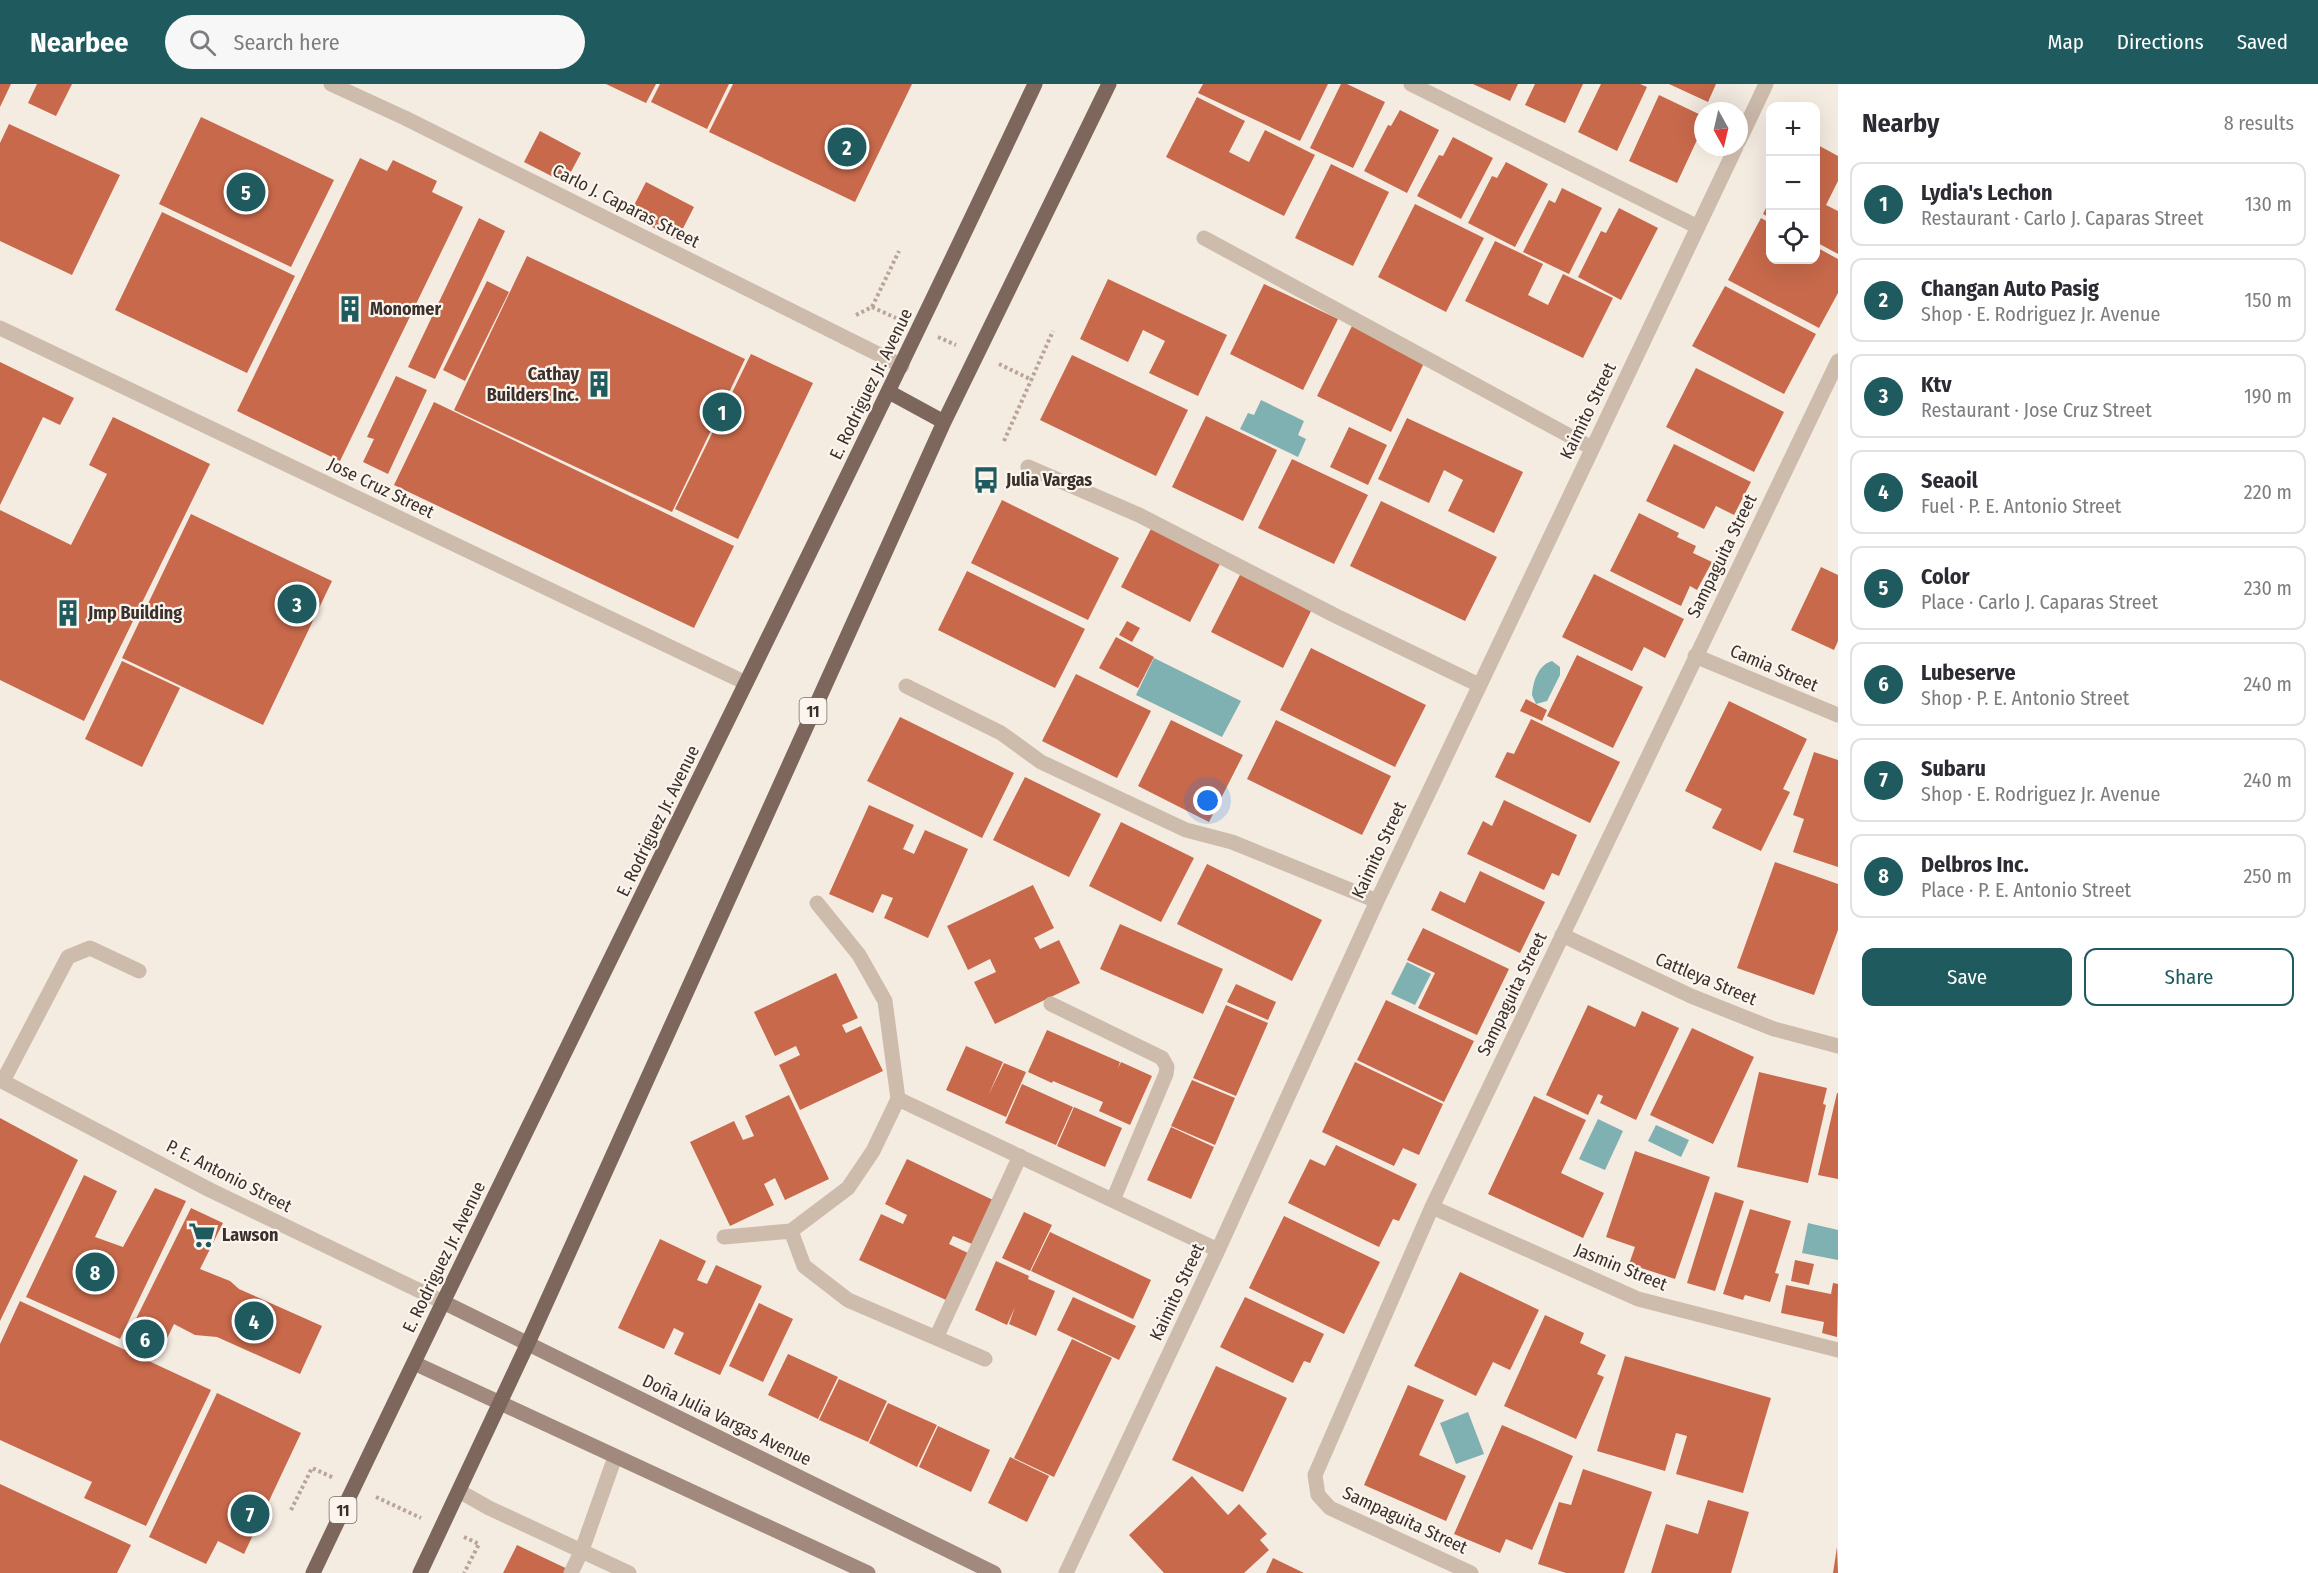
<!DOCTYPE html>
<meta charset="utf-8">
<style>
:root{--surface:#fff;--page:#f7f7f7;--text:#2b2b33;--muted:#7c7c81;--line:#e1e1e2;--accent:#1f5a5e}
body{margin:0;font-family:"Fira Sans Condensed",sans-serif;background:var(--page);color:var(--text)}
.controls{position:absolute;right:18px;top:18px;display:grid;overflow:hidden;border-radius:12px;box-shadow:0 6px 24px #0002}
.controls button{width:54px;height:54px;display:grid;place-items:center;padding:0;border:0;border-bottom:2px solid var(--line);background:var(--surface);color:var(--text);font:30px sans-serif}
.compass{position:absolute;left:1694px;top:18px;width:54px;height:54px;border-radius:50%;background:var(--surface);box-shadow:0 6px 24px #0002;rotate:172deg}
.you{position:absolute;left:1208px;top:717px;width:21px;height:21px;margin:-15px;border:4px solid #fff;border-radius:50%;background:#1a73e8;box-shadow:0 0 0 9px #1a73e833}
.badge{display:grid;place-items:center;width:39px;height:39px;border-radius:50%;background:var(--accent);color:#fff;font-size:20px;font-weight:700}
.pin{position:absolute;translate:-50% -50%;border:3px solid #fff;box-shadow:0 2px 6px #0006}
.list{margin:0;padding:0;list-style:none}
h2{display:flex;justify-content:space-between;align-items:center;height:78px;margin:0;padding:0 24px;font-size:26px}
h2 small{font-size:20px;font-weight:400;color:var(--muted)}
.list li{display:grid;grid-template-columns:39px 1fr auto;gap:18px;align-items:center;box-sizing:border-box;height:84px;margin:0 12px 12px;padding:0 12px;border:2px solid var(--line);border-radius:12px}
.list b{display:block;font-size:22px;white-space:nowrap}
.list p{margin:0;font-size:20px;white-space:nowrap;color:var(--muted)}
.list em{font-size:20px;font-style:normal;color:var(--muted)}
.actions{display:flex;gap:12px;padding:18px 24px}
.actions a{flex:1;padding:14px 0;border:2px solid var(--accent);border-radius:12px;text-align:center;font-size:21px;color:var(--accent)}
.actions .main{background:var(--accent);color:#fff}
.icon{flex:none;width:33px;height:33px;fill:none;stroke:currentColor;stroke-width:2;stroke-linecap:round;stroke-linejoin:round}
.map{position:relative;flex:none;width:1838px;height:1489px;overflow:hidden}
header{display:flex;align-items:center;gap:36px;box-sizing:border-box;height:84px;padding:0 30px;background:var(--accent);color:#fff}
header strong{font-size:28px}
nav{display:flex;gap:33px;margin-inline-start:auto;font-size:21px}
.search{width:420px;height:54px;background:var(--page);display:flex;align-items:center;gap:15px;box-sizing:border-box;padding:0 21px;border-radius:33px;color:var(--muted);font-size:22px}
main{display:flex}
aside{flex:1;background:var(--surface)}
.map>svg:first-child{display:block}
</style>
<header>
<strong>Nearbee</strong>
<div class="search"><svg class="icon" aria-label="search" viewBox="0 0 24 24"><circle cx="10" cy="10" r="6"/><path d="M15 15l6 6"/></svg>Search here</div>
<nav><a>Map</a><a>Directions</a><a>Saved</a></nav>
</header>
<main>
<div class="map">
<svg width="1838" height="1489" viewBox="0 0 1838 1489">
<rect width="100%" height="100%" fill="#f4ebe1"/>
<path fill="#7fb0b2" d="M1261,316L1304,337L1298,351L1306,355L1298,373L1240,345L1248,329L1254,331Z
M1154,574L1241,617L1222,653L1136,611Z
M1552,577L1560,583V591L1547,617L1536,620L1532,611C1533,598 1538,581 1552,577Z
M1407,878L1431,890L1415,921L1391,910Z
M1598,1035L1623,1047L1605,1086L1579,1075Z
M1656,1041L1689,1056L1681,1073L1648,1057Z
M1808,1139L1838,1146V1176L1802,1169Z
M1468,1328L1484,1370L1456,1380L1440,1339Z"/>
<path fill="#c8694b" d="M0,0H11L0,23Z
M37,0H72L56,32L28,19Z
M606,0H656L646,19Z
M660,0H729L707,45L651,18Z
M733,0H912L855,118L709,48Z
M1203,0H1328L1300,57L1198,9Z
M1341,0H1347L1385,18L1353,84L1310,64Z
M1473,0H1518L1510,17Z
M1535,0H1583L1565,39L1525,21Z
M1601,0H1640L1647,3L1617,67L1578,48Z
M1669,0H1716L1708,18Z
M1659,11L1703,32V43L1677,99L1629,77Z
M1197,13L1245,37L1229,68L1249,78L1265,46L1315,71L1284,132L1166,73Z
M1400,26L1439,46L1407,109L1364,87L1388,41L1391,42Z
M201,33L334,96L291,183L159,120Z
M9,40L120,91L72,191L0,157V59Z
M540,47L581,69L565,99L524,78Z
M1453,53L1493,74L1461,135L1417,112L1439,71L1443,72Z
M1816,60L1838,72V97L1826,121L1838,127V170L1816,158Z
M360,74L387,87L393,76L437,97L432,108L463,123L340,377L237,327Z
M1506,78L1548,100L1515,163L1468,139L1492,92L1497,94Z
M1331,80L1389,108L1353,182L1295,154Z
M646,98L694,123L677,156L629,131Z
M1562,104L1602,124L1569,190L1523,168L1549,116L1555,119Z
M1770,116V134L1763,130Z
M1415,120L1484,154L1446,228L1378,193Z
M1619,124L1658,144L1621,216L1578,193L1601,147L1606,149Z
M162,128L295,192L247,289L115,226Z
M479,134L505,147L435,295L408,283Z
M1761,134L1770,139V176H1816V163L1838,175V209L1819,244L1728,196Z
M1495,157L1543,180L1528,211L1548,221L1563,190L1613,214L1583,274L1465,217Z
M527,172L745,275L672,428L454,326Z
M1108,195L1227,251L1198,312L1149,289L1165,257L1143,246L1128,278L1080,255Z
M487,197L509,208L465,297L443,286Z
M1264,200L1338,235L1303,306L1230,270Z
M1725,202L1816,250L1784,310L1692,262Z
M1352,242L1425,277L1391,348L1317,312Z
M751,270L813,299L738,455L675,425Z
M1072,271L1188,326L1156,392L1040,336Z
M0,278L74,314L60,341L43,333L0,421Z
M1696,284L1784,328L1754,388L1666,343Z
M396,292L427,306L388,390L363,378L374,355L367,353Z
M434,318L734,462L694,544L394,401Z
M1206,332L1277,366L1243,437L1172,403Z
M113,333L210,380L84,637L0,596V426L71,461L107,390L89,381Z
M1407,334L1523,388L1494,449L1448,427L1463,396L1444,386L1429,419L1378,395Z
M1349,343L1387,361L1368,401L1330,383Z
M1674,360L1751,398L1734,431L1716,422L1704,445L1646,417Z
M1292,375L1368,411L1334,480L1258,444Z
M1002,416L1119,474L1088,536L971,479Z
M1381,417L1497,473L1465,537L1350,482Z
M1639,429L1679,449L1677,453L1696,462L1693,469L1712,478L1697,506L1690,502L1681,522L1610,487Z
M191,430L332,497L263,641L122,574Z
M1153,441L1222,476L1190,538L1121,503Z
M1821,483L1838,491V557L1834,566L1791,546Z
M1243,485L1314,521L1283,584L1211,548Z
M967,487L1085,545L1055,604L938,546Z
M1594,490L1684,535L1665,574L1644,563L1632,587L1562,553Z
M1127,537L1140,544L1132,558L1119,551Z
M1116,553L1154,573L1138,604L1099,584Z
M1311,564L1426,621L1395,683L1280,626Z
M1577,571L1643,603L1613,664L1547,632Z
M122,577L180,604L142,683L85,655Z
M1076,590L1151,627L1117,694L1042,657Z
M1526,615L1547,626L1542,637L1520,627Z
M1729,617L1807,655L1783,705L1790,708L1761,767L1712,744L1722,725L1685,707Z
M900,633L1014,689L982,754L867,697Z
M1531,635L1620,678L1590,739L1495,693L1507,668L1514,670Z
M1171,636L1243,671L1209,738L1138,702Z
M1276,636L1391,692L1362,751L1247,695Z
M1814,668L1838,676V783L1793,768L1804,735L1793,731Z
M1025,693L1101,730L1069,793L993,756Z
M1504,716L1577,751L1559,792L1552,789L1544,806L1467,770L1483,737L1492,742Z
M869,721L914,741L903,765L914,770L925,746L968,765L928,854L884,834L893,814L882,810L873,829L829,810Z
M1121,738L1194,774L1161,838L1089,802Z
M1775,778L1838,800V846L1814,911L1737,884Z
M1207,780L1322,836L1292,897L1177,840Z
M1480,787L1545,818L1520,869L1431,826L1440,807L1465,819Z
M1033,801L1054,844L1034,854L1040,865L1059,856L1080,899L995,940L974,898L996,888L990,875L968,886L947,842Z
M1120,840L1223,885L1203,930L1100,885Z
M1423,844L1509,885L1477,951L1418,924L1435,889L1407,876Z
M836,889L858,934L842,941L846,949L861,942L883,987L800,1026L779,981L800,971L796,962L775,972L754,928Z
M1236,900L1276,918L1268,936L1227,918Z
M1386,916L1474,957L1444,1018L1357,976Z
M1226,921L1268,939L1236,1012L1193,994Z
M1588,921L1635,943L1642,927L1679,944L1636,1036L1600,1019L1603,1012L1598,1010L1588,1031L1546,1011Z
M1692,944L1754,973L1713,1060L1650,1031Z
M1047,946L1120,978L1118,984L1121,978L1152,992L1130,1041L1099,1027L1103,1018L1053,997L1052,999L1028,988Z
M966,962L1003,978L988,1012L1004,979L1026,988L1006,1033L946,1006Z
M1355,978L1443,1020L1419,1071L1403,1064L1394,1082L1322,1048Z
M1759,988L1827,1004L1823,1020L1826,1021L1808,1099L1737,1083Z
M1192,996L1235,1014L1215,1061L1171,1042Z
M1022,1000L1073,1023L1056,1061L1005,1039Z
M1837,1009H1838V1095L1818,1091Z
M789,1011L829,1095L785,1116L775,1094L764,1100L774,1121L730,1142L690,1058L734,1037L743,1056L754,1052L745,1032Z
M1534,1012L1586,1036L1561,1089L1604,1109L1583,1154L1488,1110Z
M1074,1023L1122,1044L1105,1083L1057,1062Z
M0,1034L78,1076L0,1237Z
M1171,1043L1214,1063L1191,1115L1147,1096Z
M1336,1061L1417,1100L1399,1137L1393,1135L1379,1163L1288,1119L1310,1075L1325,1082Z
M1635,1067L1710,1093L1675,1195L1629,1180L1635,1163L1606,1153Z
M907,1075L993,1116L972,1160L953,1152L949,1160L968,1169L946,1216L859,1176L881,1130L903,1140L907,1131L885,1120Z
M84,1091L117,1107L95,1153L123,1163L155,1104L186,1117L120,1255L26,1213Z
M1715,1108L1744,1117L1715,1207L1687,1199Z
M191,1124L223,1139L200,1185L230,1197L239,1205L322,1242L300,1290L217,1253L195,1251L174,1240L158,1273L125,1257Z
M1750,1125L1791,1137L1775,1189L1779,1190L1770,1218L1745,1211L1743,1216L1723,1210Z
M1024,1128L1052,1141L1030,1187L1002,1174Z
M1284,1132L1380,1178L1344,1250L1249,1204Z
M1050,1148L1151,1196L1133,1235L1031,1187Z
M660,1155L706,1177L697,1196L707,1200L716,1181L762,1202L720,1291L674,1270L684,1249L674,1244L664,1265L618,1244Z
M1795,1176L1814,1180L1809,1201L1791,1197Z
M996,1177L1029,1192L1028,1195L1055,1207L1036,1252L1009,1240L1015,1223L1007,1241L975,1226Z
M1460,1188L1539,1226L1510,1286L1493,1278L1476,1312L1414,1282Z
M1833,1199L1838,1200L1837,1253L1822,1249L1824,1238L1781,1229L1786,1201L1831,1210Z
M1073,1213L1136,1242L1119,1276L1057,1246Z
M1245,1213L1324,1250L1310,1279L1304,1277L1293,1299L1220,1263Z
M20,1217L211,1306L146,1442L84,1414L92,1398L0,1356V1260Z
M759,1219L793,1235L763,1298L729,1282Z
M1545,1231L1584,1249L1580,1259L1606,1271L1597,1290L1604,1293L1576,1355L1504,1322Z
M1072,1255L1112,1274L1054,1393L1014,1374Z
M788,1270L838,1293L818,1335L768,1311Z
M1625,1272L1771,1314L1743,1409L1676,1390L1687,1352L1676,1349L1665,1387L1597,1367Z
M1216,1282L1287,1314L1243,1408L1172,1376Z
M839,1295L887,1317L868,1358L819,1336Z
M1408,1301L1444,1316L1419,1371L1466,1392L1446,1437L1364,1401Z
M217,1309L301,1349L244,1470L218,1457L206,1480L149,1453Z
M888,1319L937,1341L917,1383L869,1359Z
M1502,1341L1573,1372L1532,1466L1506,1455L1500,1469L1454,1450Z
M938,1342L990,1366L971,1408L919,1383Z
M1010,1373L1049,1392L1027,1438L988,1419Z
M1583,1385L1652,1408L1624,1489H1566L1538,1480L1559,1418L1571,1421Z
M1192,1392L1228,1431L1239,1420L1267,1450L1260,1456L1269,1466L1244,1489H1164L1129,1451Z
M0,1400L131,1461L117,1489H0Z
M1708,1416L1749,1428L1731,1489H1651L1666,1440L1698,1450Z
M517,1461L576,1489H503Z
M1837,1463L1838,1489H1833Z
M1273,1474L1304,1489H1266Z"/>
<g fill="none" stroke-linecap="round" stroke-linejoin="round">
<path stroke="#b9a596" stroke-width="4" stroke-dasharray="3 3" stroke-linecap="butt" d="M872,223L896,234
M856,231L872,223L899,167
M938,253L956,261
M999,280L1032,296
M1004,357L1053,247
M376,1413L421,1434
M291,1426L312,1384L334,1394
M464,1453L479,1460L464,1489"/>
<path stroke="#cdbbac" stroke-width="15" d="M3,997L68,873L90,864L139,887
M459,1407L489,1424L629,1489
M571,1489L582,1466L615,1373"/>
<path stroke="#cdbbac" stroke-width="15" d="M331,0L405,34L902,282
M1411,0L1698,143
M1739,57L1766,0
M1204,154L1592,364
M0,244L746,599
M1028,383L1139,431L1336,532L1479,601
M1695,572L1838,631
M906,602L1001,649L1041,678L1186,746L1232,758L1377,817
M1562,851L1691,912L1774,945L1838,962
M1051,920L1162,974L1167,983L1166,990L1113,1116
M0,996L210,1106L443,1218
M898,1015L1218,1166
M1432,1123L1638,1215L1838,1266
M791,1147L804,1182L848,1216L985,1275
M724,1153L791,1147L848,1104L873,1067L898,1015L885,917L859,871L817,819
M936,1254L1020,1072
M1066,1489L1218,1166L1377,817L1736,63
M1471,1489L1330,1424L1318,1411L1315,1391L1432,1123L1838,277"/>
<path stroke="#a18a7d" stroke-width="15" d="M443,1218L994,1489
M414,1279L868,1489"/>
<path stroke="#7d675c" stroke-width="15" d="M889,308L944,338
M313,1489C549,991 800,499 1035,0
M420,1489L528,1259L944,338L1109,0"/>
</g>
<defs>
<symbol id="building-bare" viewBox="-9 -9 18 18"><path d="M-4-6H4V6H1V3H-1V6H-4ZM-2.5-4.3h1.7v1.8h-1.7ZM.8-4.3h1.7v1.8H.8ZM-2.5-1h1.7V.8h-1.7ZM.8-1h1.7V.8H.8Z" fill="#1f5a5e" stroke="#fbf5ee" stroke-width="2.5" paint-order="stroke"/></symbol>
<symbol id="bus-bare" viewBox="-9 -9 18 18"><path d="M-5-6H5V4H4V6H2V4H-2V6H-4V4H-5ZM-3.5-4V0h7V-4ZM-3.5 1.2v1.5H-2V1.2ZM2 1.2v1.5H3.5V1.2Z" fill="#1f5a5e" stroke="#fbf5ee" stroke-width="2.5" paint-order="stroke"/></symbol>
<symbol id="supermarket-bare" viewBox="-9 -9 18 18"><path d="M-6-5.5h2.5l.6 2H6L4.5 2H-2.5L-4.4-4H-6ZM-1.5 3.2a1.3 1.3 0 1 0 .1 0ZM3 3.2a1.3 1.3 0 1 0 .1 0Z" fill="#1f5a5e" stroke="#fbf5ee" stroke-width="2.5" paint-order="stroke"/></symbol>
</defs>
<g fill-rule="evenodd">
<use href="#building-bare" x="331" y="206" width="38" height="38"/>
<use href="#building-bare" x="580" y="281" width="38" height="38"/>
<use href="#bus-bare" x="967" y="377" width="38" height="38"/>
<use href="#building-bare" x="49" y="510" width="38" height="38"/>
<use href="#supermarket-bare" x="183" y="1132" width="38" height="38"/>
</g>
<g text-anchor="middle" stroke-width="4.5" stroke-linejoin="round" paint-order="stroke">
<g fill="#fbf5ee" stroke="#756b66" stroke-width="1.5">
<rect x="799.5" y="614" width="27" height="26" rx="4.5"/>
<rect x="329.5" y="1413" width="27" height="26" rx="4.5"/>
</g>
<g font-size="16" font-weight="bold" fill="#3b302b">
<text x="813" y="633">11</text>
<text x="343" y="1432">11</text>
</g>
<g font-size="18" fill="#3b302b" stroke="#fbf5ee">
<text transform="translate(626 122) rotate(27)" y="6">Carlo J. Caparas Street</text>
<text transform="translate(871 300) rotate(-64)" y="6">E. Rodriguez Jr. Avenue</text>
<text transform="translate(1588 327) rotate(-64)" y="6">Kaimito Street</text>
<text transform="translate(381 404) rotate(26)" y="6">Jose Cruz Street</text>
<text transform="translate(1722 472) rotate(-64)" y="6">Sampaguita Street</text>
<text transform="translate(1774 584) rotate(23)" y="6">Camia Street</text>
<text transform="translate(658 737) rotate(-64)" y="6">E. Rodriguez Jr. Avenue</text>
<text transform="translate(1379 766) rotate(-65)" y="6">Kaimito Street</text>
<text transform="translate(1706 895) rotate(23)" y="6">Cattleya Street</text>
<text transform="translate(1512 910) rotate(-64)" y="6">Sampaguita Street</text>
<text transform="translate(229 1092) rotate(27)" y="6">P. E. Antonio Street</text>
<text transform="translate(444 1173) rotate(-64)" y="6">E. Rodriguez Jr. Avenue</text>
<text transform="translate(1621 1183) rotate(22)" y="6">Jasmin Street</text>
<text transform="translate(1177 1208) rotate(-65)" y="6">Kaimito Street</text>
<text transform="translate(727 1336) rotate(26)" y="6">Doña Julia Vargas Avenue</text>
<text transform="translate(1405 1436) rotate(25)" y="6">Sampaguita Street</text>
</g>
<g font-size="18" font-weight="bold" fill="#3b302b" stroke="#fbf5ee" text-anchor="start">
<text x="370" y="231">Monomer</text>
<text x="579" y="296" text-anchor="end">Cathay<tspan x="579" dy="21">Builders Inc.</tspan></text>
<text x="1006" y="402">Julia Vargas</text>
<text x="88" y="535">Jmp Building</text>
<text x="222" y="1157">Lawson</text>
</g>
</g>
</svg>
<div class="controls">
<button>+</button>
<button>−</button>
<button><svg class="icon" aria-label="locate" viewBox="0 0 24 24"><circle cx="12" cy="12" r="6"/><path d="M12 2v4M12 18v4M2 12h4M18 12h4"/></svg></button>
</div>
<svg class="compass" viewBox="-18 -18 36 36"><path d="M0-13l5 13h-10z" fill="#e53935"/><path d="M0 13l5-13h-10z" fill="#7c7c81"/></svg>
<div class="you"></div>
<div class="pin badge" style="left:722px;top:328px">1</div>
<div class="pin badge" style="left:847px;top:63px">2</div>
<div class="pin badge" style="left:297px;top:520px">3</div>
<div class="pin badge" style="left:254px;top:1237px">4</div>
<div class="pin badge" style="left:246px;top:108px">5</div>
<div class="pin badge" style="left:145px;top:1255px">6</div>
<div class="pin badge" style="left:250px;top:1430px">7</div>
<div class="pin badge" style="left:95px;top:1188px">8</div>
</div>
<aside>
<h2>Nearby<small>8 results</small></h2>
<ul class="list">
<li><span class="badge">1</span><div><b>Lydia's Lechon</b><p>Restaurant · Carlo J. Caparas Street</p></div><em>130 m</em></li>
<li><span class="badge">2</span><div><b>Changan Auto Pasig</b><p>Shop · E. Rodriguez Jr. Avenue</p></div><em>150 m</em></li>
<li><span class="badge">3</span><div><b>Ktv</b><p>Restaurant · Jose Cruz Street</p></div><em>190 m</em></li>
<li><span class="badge">4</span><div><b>Seaoil</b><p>Fuel · P. E. Antonio Street</p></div><em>220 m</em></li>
<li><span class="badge">5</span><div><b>Color</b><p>Place · Carlo J. Caparas Street</p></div><em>230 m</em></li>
<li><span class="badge">6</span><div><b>Lubeserve</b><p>Shop · P. E. Antonio Street</p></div><em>240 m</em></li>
<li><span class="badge">7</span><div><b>Subaru</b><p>Shop · E. Rodriguez Jr. Avenue</p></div><em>240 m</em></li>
<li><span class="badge">8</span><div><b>Delbros Inc.</b><p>Place · P. E. Antonio Street</p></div><em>250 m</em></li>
</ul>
<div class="actions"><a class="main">Save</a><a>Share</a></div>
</aside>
</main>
